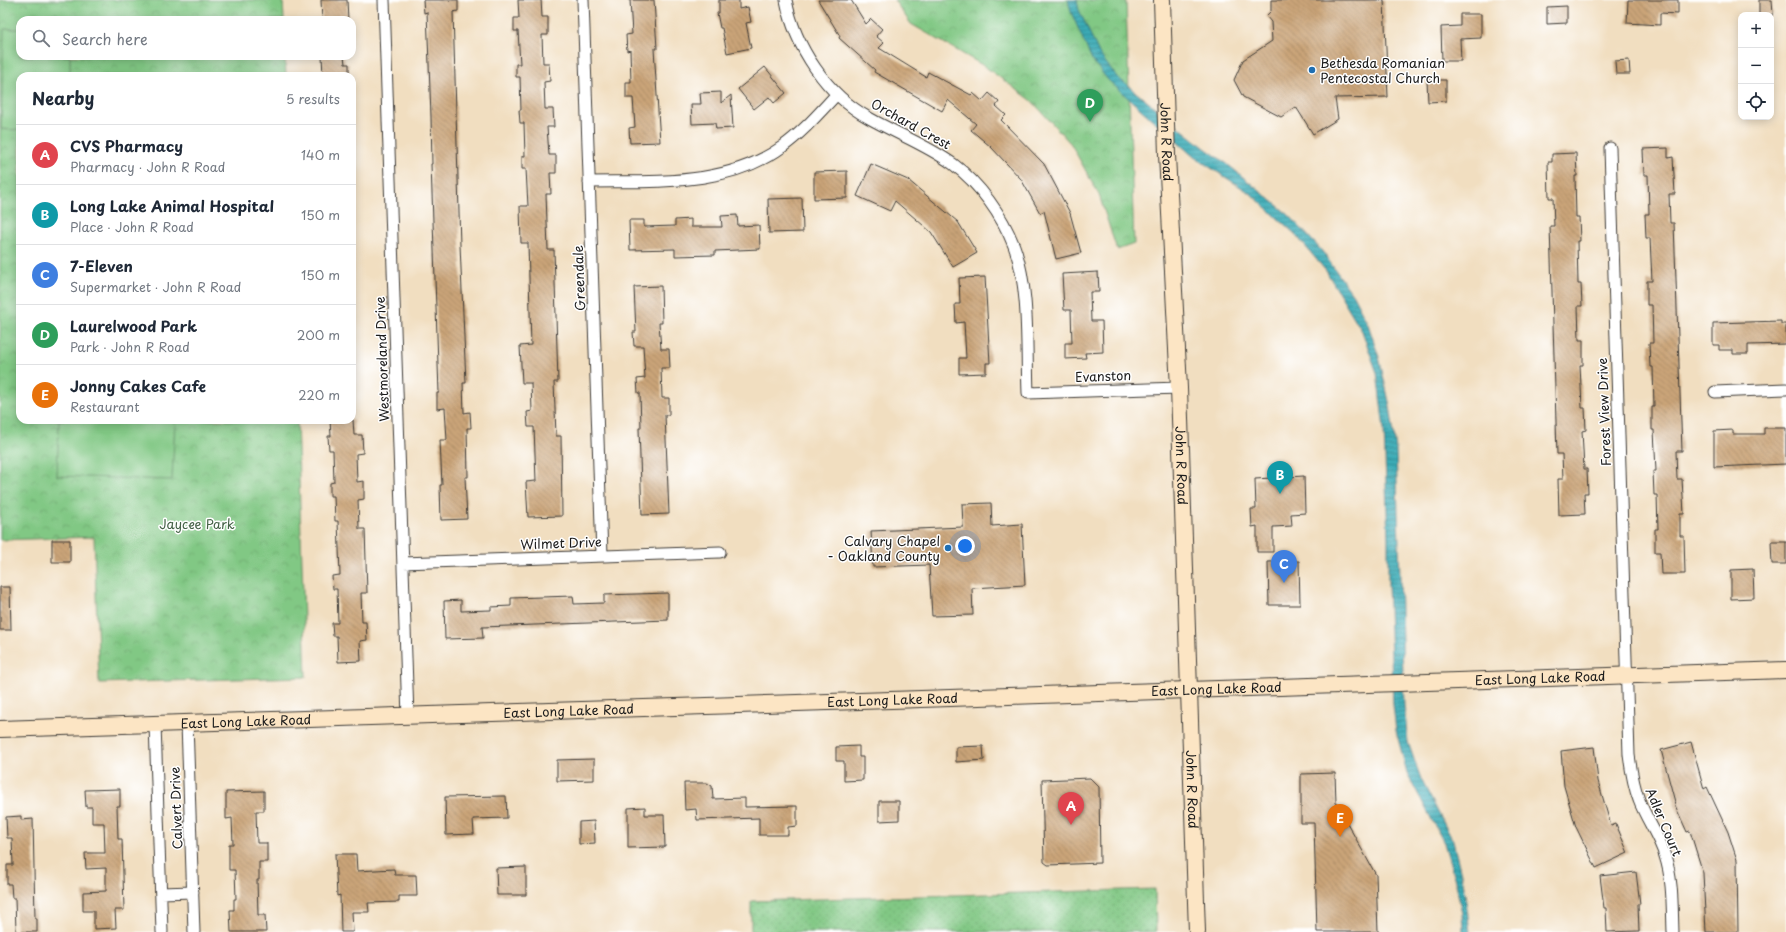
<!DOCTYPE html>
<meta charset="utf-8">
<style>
:root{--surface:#fff;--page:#f6f6f7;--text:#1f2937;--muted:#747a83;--line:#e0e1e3;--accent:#1a73e8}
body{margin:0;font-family:"Playpen Sans",sans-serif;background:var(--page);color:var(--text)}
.controls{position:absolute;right:12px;top:12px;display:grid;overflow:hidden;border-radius:8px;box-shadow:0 2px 10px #0003}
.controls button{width:36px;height:36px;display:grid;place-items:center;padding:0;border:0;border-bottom:1px solid var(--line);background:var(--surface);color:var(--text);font:20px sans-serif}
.you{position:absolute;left:965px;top:546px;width:14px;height:14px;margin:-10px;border:3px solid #fff;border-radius:50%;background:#1a73e8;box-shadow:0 0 0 6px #1a73e833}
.badge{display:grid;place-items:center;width:26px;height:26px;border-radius:50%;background:var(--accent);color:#fff;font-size:13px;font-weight:700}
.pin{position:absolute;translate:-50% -33px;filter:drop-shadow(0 1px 2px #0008)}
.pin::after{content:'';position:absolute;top:21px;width:14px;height:12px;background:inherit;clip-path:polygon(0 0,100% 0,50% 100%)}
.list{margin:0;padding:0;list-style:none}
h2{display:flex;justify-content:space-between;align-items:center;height:52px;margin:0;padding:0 16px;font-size:17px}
h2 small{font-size:13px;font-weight:400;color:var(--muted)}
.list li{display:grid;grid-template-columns:26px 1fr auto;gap:12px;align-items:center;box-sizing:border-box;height:60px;padding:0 16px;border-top:1px solid var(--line)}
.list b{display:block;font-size:15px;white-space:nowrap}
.list p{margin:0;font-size:13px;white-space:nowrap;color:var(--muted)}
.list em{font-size:13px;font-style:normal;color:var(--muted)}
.icon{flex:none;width:22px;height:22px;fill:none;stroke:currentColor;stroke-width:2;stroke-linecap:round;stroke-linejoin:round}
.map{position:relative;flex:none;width:1786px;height:932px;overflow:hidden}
.search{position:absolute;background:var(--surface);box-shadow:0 2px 10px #0003;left:16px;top:16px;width:340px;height:44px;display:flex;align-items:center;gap:10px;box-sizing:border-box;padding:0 14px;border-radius:12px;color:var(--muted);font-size:15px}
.panel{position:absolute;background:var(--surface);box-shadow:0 2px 10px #0003;left:16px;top:72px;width:340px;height:352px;border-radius:12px}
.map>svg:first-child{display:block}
</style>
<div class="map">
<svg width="1786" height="932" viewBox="0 0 1786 932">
<defs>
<pattern id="grass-dots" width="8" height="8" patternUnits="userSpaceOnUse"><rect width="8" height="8" fill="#81c884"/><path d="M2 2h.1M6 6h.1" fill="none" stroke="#6fab71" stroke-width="1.8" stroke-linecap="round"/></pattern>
<pattern id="park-crowns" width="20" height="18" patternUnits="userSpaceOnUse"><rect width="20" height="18" fill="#81c884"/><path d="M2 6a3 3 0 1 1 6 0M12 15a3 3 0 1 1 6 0" fill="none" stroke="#6fab71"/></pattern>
<pattern id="water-rules" width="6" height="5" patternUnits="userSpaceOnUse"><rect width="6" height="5" fill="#3aabb6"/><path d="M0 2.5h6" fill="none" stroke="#308a93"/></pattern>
<pattern id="building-back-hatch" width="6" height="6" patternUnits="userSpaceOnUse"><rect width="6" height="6" fill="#caa478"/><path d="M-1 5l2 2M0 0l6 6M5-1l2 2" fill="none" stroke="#a38562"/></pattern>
</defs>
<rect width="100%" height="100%" fill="#fff"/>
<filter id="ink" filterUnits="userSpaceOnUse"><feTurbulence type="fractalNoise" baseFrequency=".025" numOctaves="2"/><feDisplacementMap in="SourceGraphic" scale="8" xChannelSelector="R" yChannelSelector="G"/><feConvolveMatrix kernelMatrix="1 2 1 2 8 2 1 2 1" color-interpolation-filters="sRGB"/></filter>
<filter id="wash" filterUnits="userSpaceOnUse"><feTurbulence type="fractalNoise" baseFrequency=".012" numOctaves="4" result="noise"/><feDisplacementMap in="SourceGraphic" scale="16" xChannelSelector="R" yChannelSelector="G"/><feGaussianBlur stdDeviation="0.9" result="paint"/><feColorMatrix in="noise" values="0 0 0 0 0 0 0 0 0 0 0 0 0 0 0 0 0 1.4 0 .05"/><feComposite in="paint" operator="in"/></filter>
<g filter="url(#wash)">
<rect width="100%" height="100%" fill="#f1dec0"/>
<path fill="url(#grass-dots)" stroke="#4e7250" d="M1155,889L1156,932H751V901Z"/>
<path fill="url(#park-crowns)" stroke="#4e7250" d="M0,0H283L284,20H20V56H285L286,76H20V420H297L306,677L99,683L94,537L0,540Z
M894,0H1126L1134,244L1117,250L1099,195L1071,144L1031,100L984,66L911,24Z"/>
<path fill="#81c884" stroke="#4e7250" d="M4,29H20V56H70V76H20V130L1,129Z
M59,420H175L172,480L57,476Z"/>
<path fill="url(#water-rules)" stroke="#2b6469" d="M1068,0H1077L1079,10L1100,55L1117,77L1205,148L1226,163L1289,215L1322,251L1353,295L1368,324L1379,357L1390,406L1396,449L1404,705L1408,742L1421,779L1453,841L1464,886L1470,932H1463L1462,914L1456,884L1444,843L1407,773L1396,731L1393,705L1388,585V541L1384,429L1377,373L1362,331L1326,271L1295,234L1250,193L1194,157L1108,80L1092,60L1071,12Z"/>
<g id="blocks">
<path fill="url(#building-back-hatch)" d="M321,0H347L348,20H322Z
M423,0H458V11L453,12L460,245L466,383H463L464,413L470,412L471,428H467L468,477H465L467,519L441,520L440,485H442L440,440H447L445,408L437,409V393H439L431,164H432L431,116L427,12L424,13Z
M518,0H541L542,17H548V35H542L543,63H549L550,81L544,82L545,109H553L554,127H547L549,155H556V173H550L551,194H546L548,250H554L558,382H554L556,436H561L562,516L528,517L526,482L536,481L534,427H528L527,412L532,411L531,383H522L520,346L531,345L528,243H521L520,206H528L526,169H522V156H525L524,123H520L519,110H521L520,77H516V64H520L518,31H514V18H519Z
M630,0H654L657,49H654L660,142L630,143L629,128L635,127L633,98H626V82H631L630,50L627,51L626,35L632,34Z
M719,0H739V9L748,7L751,22L746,23L751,48L727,53L722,28H720L717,13H719Z
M818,0H851L866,24L871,19L882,29L876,36L884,43L879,48L926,77L928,72L971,95L973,93L982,101L989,93L999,102L996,106L1006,115L1001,120L1044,164L1070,213L1081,253L1056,259L1044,211L1040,213L1021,179L991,147L971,130L976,124L948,100L942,111L874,72L875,70L839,38L840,36Z
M1271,0H1384L1388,97L1335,98L1338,119L1313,134L1296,107L1281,117L1243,97L1234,80L1243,60L1272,41L1271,22L1266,16L1271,11Z
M1628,0H1678V14L1660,13V25L1627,23Z
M1759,0H1772L1773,15H1759Z
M1567,6V23L1547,24V7Z
M1460,14H1481V38L1460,39L1461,61H1442L1441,27L1460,26Z
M322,56H344L345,64H349V76H323Z
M1629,60L1630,74H1616L1615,61Z
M765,67L786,93L774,103L769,97L754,109L738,89Z
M1427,80H1446V101L1428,102Z
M721,92V103L731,95L733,128L716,129L715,123L692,124L691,104H701L700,93Z
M1668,148V158L1673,157L1675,194H1669L1670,223H1674L1682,451H1676L1677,479H1682L1684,514H1680V536H1684L1685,574H1661L1660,552H1655V529H1658L1657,495H1654L1653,471H1656L1654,430H1652V407H1654L1653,367H1650L1649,343H1653L1652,305H1647V281H1652L1650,238H1646L1645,214H1649L1648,175H1644L1643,149Z
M1576,153L1577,176H1575L1576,217H1579L1580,241H1577L1578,284H1581L1582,306H1578L1579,340H1583V365H1580L1582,408H1585L1586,430L1582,431L1584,469H1587L1588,493H1584L1585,514L1559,515L1558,479H1563L1562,454H1557L1550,226H1554L1553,198H1549L1548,162H1552V154Z
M871,164L908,180L958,222L977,253L953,267L931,232L895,201L890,211L857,196Z
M847,171V198L814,199V172Z
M802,198L803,232L769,233L768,199Z
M737,215L738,226L759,225L760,249L715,251V255L675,256V249L630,250L629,220H644V227L675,226V220L691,219V227H722L721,216Z
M1098,272L1099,292H1090L1091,321H1102L1103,352L1085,353L1086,358L1065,359V343H1072L1071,310H1064L1062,274Z
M985,277L990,363H986V373L959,374V358H966L964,322L956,323L955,304H960L959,278Z
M661,286L662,323H659L661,349H669L670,368H661L662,398H669V415H665L669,514L642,515L639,428H641L640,393H638L637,379L645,378L643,346H634L633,332H636L634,287Z
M1781,321V324H1786V344L1748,345V354H1733V350H1719V345H1713V323Z
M330,420H353L354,435H362L363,453L356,454L357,482L364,481V499L358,500L359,529H365L367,593H361L362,622H366L367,640L360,641L361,661L338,662L337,636H333L332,623H338L337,589H333L332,576L340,575L338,521H335L334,496H330V483L334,482L333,450H329L328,436H331Z
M1764,428H1786V464L1714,467V431L1733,430V434H1764Z
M1304,476L1305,513L1291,514L1292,526L1273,527V552H1257V526L1252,527L1251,509H1256L1255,479Z
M991,503L992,526L1022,524L1025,585L972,588L973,615L932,616L929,565L873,567L871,531L963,527L962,504Z
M52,540H70V562H52Z
M1771,542H1786V564H1772Z
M1299,561L1300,605H1269L1268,562Z
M1753,569L1754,598L1731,599V570Z
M0,587H10L11,630H0Z
M668,593V620L482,627L483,638L445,639L444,601L461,600V611L491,610V607L511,606V598L573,596L574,604L604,603V595Z
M1691,742L1704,789L1707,787L1728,832L1737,860L1738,932H1706L1703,873L1690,831L1687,832L1674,803L1675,802L1661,750Z
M859,746V757H863V780L844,781V761H836V747Z
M983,746L984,760L956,762V747Z
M1594,747L1598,781L1611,826L1616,824L1628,853L1596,868L1576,827L1564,786L1561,751Z
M594,759V780L557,781V760Z
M1335,773L1336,803L1376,875L1378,932H1317L1314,823H1301V774Z
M1090,778L1099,787L1100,863L1048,865L1044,862L1042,780Z
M684,783H707L712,786L713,799L745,798V807L797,806V826L788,827V835H759V818L697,820L696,809L685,810Z
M120,789V806H117L118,839H122L124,910H115L116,928L94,929V911H83V892L106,891V868L86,869L85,853H105L104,823H92V807H86L85,790Z
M264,791V811H256L257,843H267V862H259V880H257L258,915H265L266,932H231L230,910H234V899H236L235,870H229V844H233L232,818L226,819V792Z
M506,796L507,818L473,819L474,834L446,835L445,797Z
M879,801H899V820L879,821Z
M645,807V815H664L665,847L628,848V808Z
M21,816V820L33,819L35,919H37V932H16L15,898H12L11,884H7V865H13L12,838H7L6,817Z
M594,821L595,843L579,844V822Z
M335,854H356L357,871L394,869L395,875H416L417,896H399V902L368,903L369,912H352L353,932H341L340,895L337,896Z
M526,867V895H497L496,868Z
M1636,872L1640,904H1638L1639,931L1607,932L1606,908H1604L1600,876Z"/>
</g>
</g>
<g filter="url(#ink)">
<use href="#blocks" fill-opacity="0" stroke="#3c3935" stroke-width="1"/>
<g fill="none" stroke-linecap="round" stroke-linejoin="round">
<defs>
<path id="street" d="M384,0L408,717
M583,0L602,555
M786,0C795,47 827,95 869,118C897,134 927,145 953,164C980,184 1002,215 1014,246C1030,289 1026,347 1028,393L1179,388
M1610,148L1629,755C1631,770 1633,785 1639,800C1646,819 1659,836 1665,856C1673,880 1672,906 1673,932
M589,182C654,181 727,187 782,147C803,132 819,113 837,94
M1715,392L1786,389
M403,563L720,552
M187,723L194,932
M155,724L162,932
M161,893L193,892"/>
<g id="secondary">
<path id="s1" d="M1162,0L1167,155L1179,388L1197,932"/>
<path id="s2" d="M0,729C595,711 1191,689 1786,670"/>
</g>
</defs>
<use href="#street" stroke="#3c3935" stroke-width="13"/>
<use href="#secondary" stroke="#3c3935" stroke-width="18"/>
<use href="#street" stroke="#fff" stroke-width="11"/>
<use href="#secondary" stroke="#fce5c4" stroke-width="16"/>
</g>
</g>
<g fill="#1f6fb2" stroke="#fff" stroke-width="1.5">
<circle cx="1312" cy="70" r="4"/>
<circle cx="948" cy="548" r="4"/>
</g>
<g text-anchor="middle" stroke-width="3" stroke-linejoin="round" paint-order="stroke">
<g font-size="13" fill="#1c1c1c" stroke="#fff" text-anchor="start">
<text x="1320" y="68">Bethesda Romanian<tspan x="1320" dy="15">Pentecostal Church</tspan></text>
<text x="940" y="546" text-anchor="end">Calvary Chapel<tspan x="940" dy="15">- Oakland County</tspan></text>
</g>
<g font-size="13" fill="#1c1c1c" stroke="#fff">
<text transform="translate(911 124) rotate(29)" y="5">Orchard Crest</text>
<text dy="5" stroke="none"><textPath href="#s1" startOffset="142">John R Road</textPath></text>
<text transform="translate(579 278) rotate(-92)" y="5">Greendale</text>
<text transform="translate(382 359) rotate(-92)" y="5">Westmoreland Drive</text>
<text transform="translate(1103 376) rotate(-2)" y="5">Evanston</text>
<text transform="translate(1604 412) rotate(-92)" y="5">Forest View Drive</text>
<text dy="5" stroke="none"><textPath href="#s1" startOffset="466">John R Road</textPath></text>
<text transform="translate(561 543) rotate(-2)" y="5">Wilmet Drive</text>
<text dy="5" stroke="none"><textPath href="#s2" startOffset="1541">East Long Lake Road</textPath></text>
<text dy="5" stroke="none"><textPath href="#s2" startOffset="1217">East Long Lake Road</textPath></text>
<text dy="5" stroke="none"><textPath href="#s2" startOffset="893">East Long Lake Road</textPath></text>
<text dy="5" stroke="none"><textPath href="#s2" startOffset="569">East Long Lake Road</textPath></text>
<text dy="5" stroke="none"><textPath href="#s2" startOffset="246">East Long Lake Road</textPath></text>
<text dy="5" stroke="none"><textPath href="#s1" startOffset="790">John R Road</textPath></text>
<text transform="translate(176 808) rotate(-92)" y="5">Calvert Drive</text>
<text transform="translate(1664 822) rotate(67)" y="5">Adler Court</text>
</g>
<g font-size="13" fill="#446146" stroke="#fff">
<text x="197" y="529">Jaycee Park</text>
</g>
</g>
</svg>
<div class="controls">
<button>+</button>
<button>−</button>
<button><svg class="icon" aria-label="locate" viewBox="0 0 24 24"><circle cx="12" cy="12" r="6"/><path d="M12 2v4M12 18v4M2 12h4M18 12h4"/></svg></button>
</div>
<div class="you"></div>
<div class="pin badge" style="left:1071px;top:825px;background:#e0444e">A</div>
<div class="pin badge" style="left:1280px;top:494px;background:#0f9aa8">B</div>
<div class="pin badge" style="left:1284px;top:583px;background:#3f7fe0">C</div>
<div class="pin badge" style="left:1090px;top:122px;background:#2e9e5b">D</div>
<div class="pin badge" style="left:1340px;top:837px;background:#e8710a">E</div>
<div class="search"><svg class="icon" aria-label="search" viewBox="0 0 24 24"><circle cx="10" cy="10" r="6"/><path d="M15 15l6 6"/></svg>Search here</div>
<section class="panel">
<h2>Nearby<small>5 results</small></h2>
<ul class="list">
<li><span class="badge" style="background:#e0444e">A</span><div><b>CVS Pharmacy</b><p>Pharmacy · John R Road</p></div><em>140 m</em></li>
<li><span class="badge" style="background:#0f9aa8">B</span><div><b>Long Lake Animal Hospital</b><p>Place · John R Road</p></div><em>150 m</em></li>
<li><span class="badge" style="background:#3f7fe0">C</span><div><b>7-Eleven</b><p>Supermarket · John R Road</p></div><em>150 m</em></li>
<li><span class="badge" style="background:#2e9e5b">D</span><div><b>Laurelwood Park</b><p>Park · John R Road</p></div><em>200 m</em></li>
<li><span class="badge" style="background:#e8710a">E</span><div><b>Jonny Cakes Cafe</b><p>Restaurant</p></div><em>220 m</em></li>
</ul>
</section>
</div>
